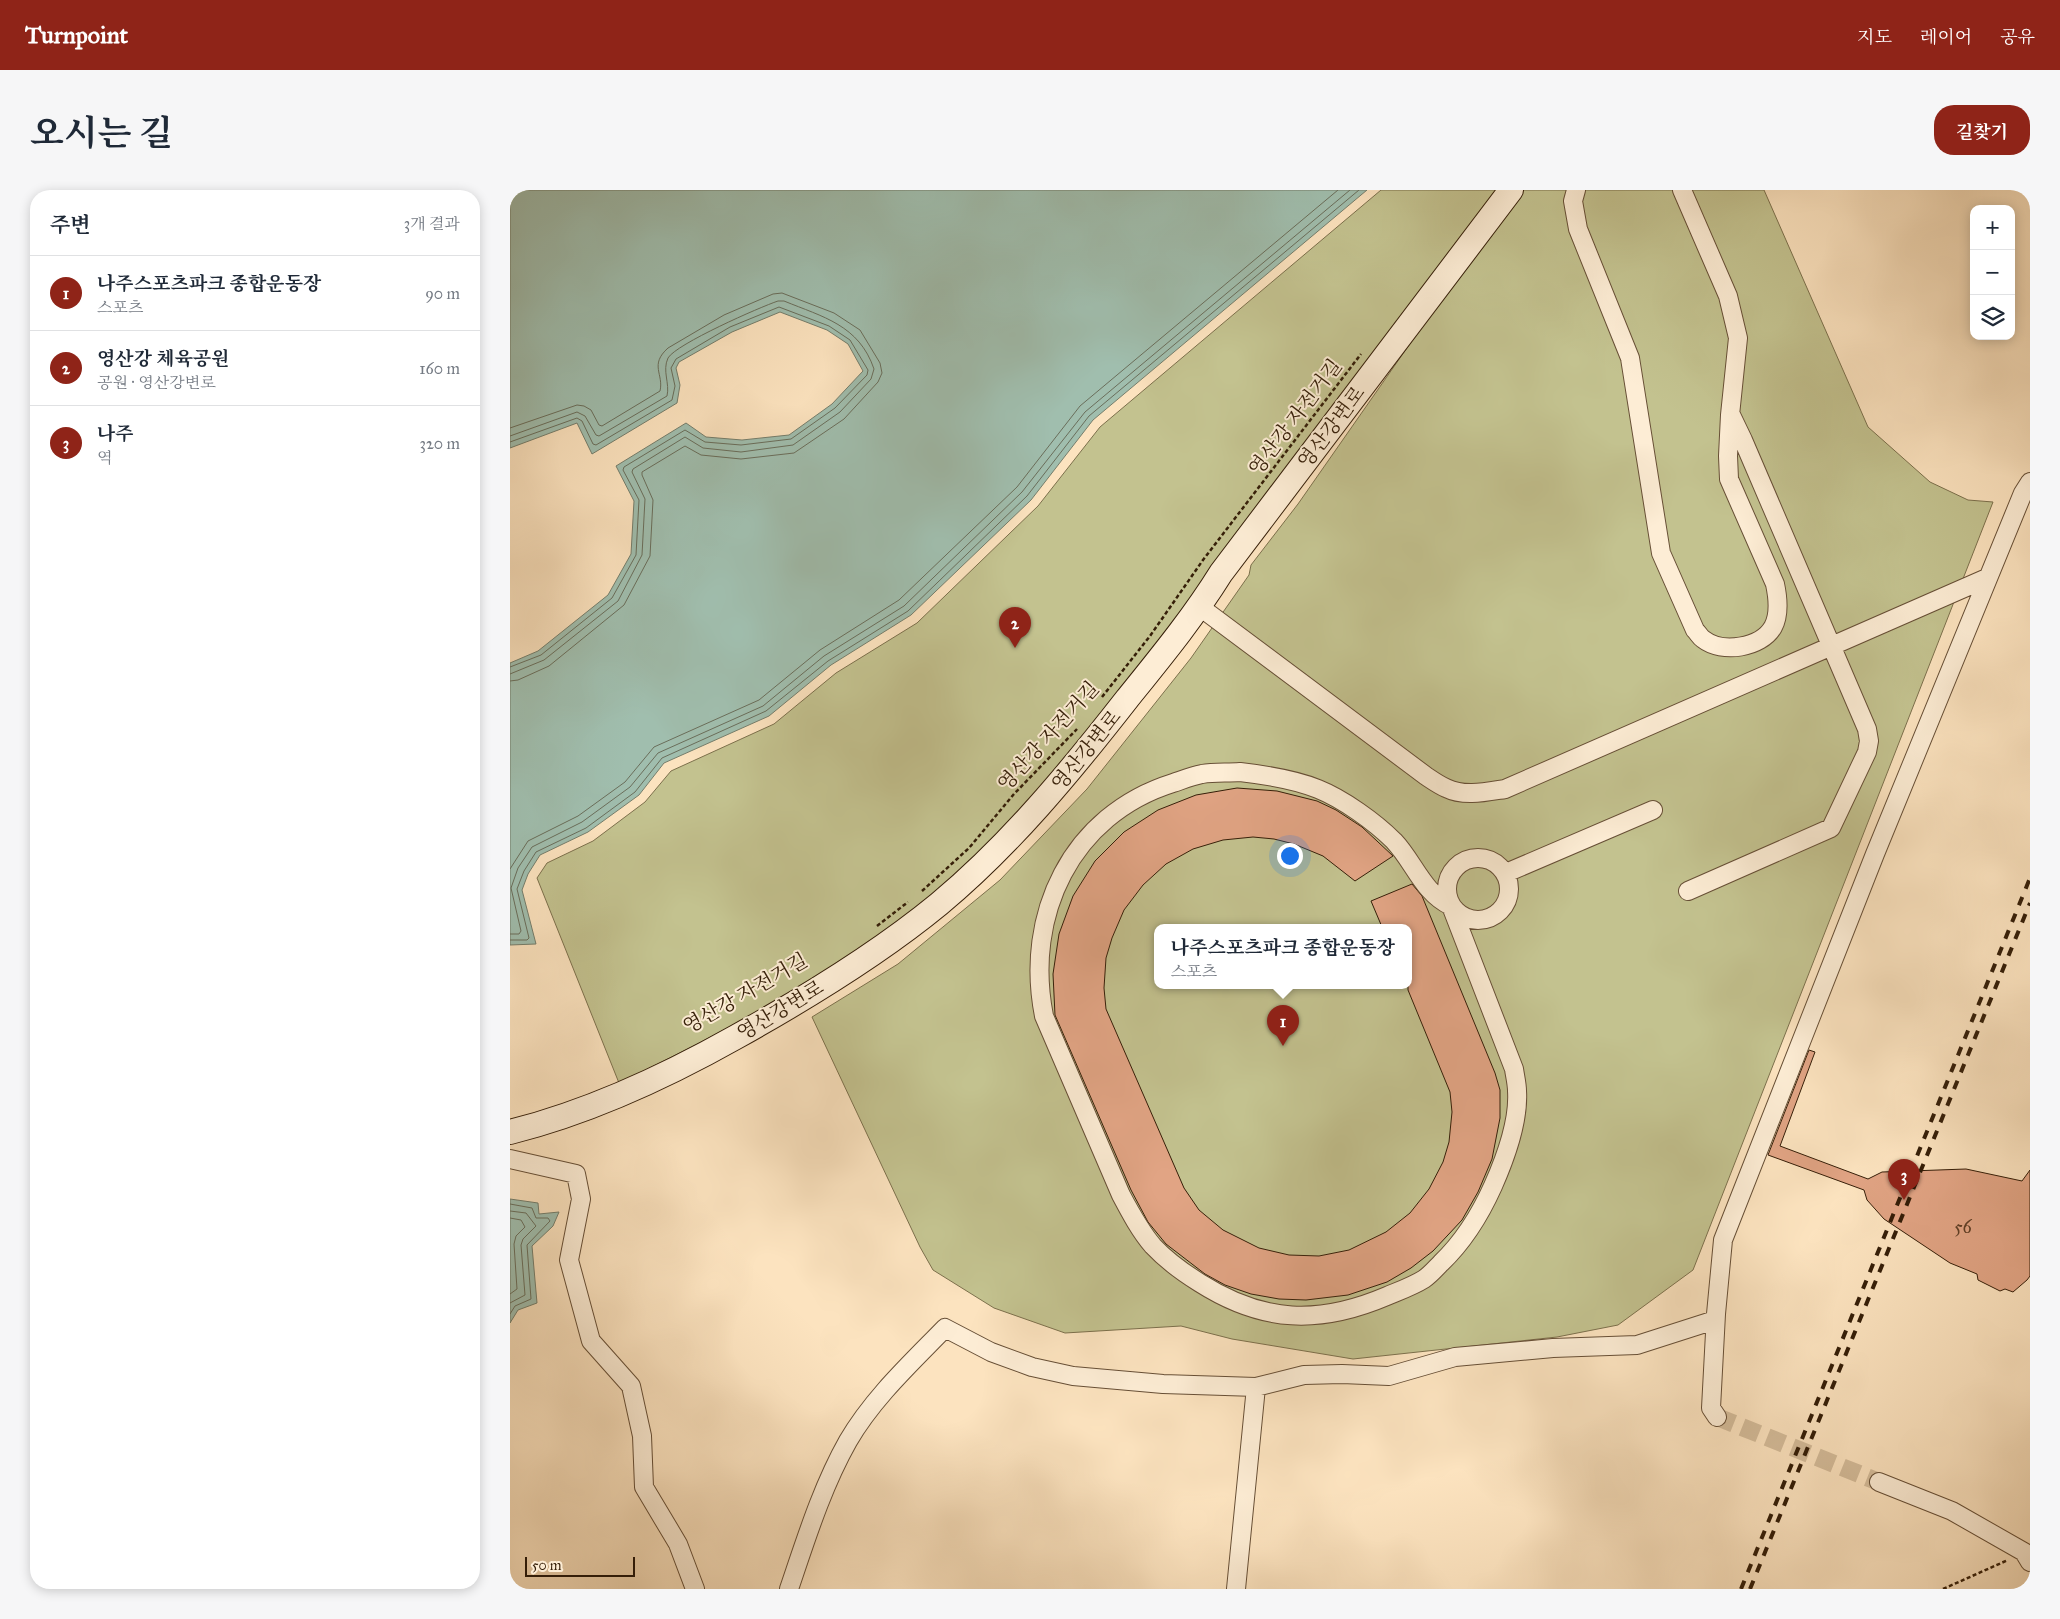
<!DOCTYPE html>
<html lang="ko">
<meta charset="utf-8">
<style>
:root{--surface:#fff;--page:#f6f6f7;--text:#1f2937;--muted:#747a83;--line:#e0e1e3;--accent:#8f2418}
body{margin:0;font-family:"IM FELL Great Primer","Noto Serif KR",serif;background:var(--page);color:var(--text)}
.controls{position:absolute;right:15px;top:15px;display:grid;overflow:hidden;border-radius:10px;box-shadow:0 2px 12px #0003}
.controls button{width:45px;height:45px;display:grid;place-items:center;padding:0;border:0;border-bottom:1px solid var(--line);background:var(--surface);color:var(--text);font:25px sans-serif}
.scale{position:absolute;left:15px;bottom:12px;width:110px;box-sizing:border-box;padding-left:5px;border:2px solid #351e08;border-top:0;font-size:14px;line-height:18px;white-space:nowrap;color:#351e08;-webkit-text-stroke:4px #fdedd5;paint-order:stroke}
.you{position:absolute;left:779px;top:665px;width:18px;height:18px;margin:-12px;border:4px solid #fff;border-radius:50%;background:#1a73e8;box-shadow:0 0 0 8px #1a73e833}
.badge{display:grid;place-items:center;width:32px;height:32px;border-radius:50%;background:var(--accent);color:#fff;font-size:16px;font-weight:700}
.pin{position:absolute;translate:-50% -41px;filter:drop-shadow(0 1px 2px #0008)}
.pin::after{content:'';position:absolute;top:26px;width:18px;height:15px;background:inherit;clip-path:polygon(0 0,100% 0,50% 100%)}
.popup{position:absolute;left:644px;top:734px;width:258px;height:65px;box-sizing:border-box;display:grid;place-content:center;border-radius:10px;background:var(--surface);filter:drop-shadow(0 1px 4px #0005);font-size:16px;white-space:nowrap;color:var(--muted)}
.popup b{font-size:19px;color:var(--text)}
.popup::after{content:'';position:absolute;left:50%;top:100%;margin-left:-10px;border:10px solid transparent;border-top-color:var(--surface)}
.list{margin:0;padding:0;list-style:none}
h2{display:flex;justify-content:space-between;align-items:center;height:65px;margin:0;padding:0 20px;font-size:21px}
h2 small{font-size:16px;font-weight:400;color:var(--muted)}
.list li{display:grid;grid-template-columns:32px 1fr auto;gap:15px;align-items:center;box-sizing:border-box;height:75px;padding:0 20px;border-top:1px solid var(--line)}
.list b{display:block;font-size:19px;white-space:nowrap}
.list p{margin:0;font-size:16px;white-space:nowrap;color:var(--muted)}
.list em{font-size:16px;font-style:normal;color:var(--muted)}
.icon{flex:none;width:28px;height:28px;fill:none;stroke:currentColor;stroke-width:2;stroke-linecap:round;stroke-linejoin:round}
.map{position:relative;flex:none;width:1520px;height:1399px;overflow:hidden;border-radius:20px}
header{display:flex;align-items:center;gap:30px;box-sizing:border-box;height:70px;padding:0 25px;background:var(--accent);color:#fff}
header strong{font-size:24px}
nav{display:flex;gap:28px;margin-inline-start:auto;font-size:18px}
.intro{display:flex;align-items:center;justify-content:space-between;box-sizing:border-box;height:120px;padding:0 30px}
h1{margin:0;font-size:35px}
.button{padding:12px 22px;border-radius:20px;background:var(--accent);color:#fff;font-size:18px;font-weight:700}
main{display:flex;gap:30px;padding:0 30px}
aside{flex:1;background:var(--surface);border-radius:20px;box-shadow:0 2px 12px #0003}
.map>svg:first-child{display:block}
</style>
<header>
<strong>Turnpoint</strong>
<nav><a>지도</a><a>레이어</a><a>공유</a></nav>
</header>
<div class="intro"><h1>오시는 길</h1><a class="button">길찾기</a></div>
<main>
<aside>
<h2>주변<small>3개 결과</small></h2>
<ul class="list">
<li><span class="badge">1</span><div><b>나주스포츠파크 종합운동장</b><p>스포츠</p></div><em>90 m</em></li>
<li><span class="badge">2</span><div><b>영산강 체육공원</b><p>공원 · 영산강변로</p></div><em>160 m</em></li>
<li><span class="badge">3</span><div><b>나주</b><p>역</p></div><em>320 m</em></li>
</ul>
</aside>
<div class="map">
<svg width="1520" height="1399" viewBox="0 0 1520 1399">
<rect width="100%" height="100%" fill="#fce3bf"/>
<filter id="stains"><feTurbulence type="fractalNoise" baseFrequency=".004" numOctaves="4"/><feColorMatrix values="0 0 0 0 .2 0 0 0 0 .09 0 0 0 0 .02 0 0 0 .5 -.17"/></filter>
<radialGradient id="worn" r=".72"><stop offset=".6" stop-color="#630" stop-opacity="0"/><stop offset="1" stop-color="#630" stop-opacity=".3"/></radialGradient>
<path fill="#c3c28f" stroke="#7c704c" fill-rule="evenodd" d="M871,0H987C874,152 763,306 646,455C577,543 508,635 421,706C327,783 218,840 109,893L27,688L37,673L83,651L135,612L161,581L264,534L326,483L407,433L528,316L590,237Z
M1013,0H1254L1358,237L1420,292L1458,310L1483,312L1183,1080L1108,1135L1047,1147L843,1169L722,1149L671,1136L555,1143L484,1118L423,1080L410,1057L302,827L388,774L490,690L577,599L681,468L739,385L741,375L788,314L950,82ZM648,737H898V795H648Z"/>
<path fill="#a0beae" stroke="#757e6c" d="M0,0H857L583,230L521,310L401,425L321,475L259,526L154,573L129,605L78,642L30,665L18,684L12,700L26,754L0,755V473L28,461L98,405L121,364L124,311L106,276L176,233L196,247L232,250L279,245L322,214L353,181L338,154L317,140L270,122L222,142L169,172L166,178L170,195L167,213L82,264L67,233L0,258Z
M0,1009L28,1013L29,1024L49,1022L43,1036L22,1056L27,1113L8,1120L0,1133Z"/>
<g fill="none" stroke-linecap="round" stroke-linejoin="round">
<path stroke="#6a6e5b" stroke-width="1" d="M0,238L67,215L74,216L81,220L89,235L92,236L150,201C154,184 139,175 158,158L214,125L263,104L272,103L324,123L350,140L370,173L372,183L368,192L334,229L284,263L231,269L191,265L175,256L132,282V285L143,310L140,366L114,415L39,476L8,490L0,491
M0,246L67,222L75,226L86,245L89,246L157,206C160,193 152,181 158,168C166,154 250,117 268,111H274C313,127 349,135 364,179L361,189L330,222L283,255L231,262L193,258L175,247L123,279L122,282L135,309L132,365L108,411L34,470L0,484
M0,252L67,228L72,231L83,254L86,255L162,210L165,196L161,178L166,169L220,137L269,117L319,136L340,150L358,180L357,185L325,218L281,249L231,255L195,252L175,240L114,277L113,280L129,310L126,365L102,408L31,465L0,477
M0,679L18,651L68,626L115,592L144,557L249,510L310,460L389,410L507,297L570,216L828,0
M0,744H9L11,741L1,698L8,678L22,657L72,632L120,597L148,563L253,516L314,466L394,416L512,302L575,222L840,0
M0,750H17L19,748L7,699L14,681L26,662L76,638L125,602L152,568L256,521L318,471L398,421L517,306L579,226L849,0
M0,1014L22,1018L26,1028H38L40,1031L17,1055L21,1109L5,1116L0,1124
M0,1021L16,1023L26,1036L13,1049L11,1055L15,1105L0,1113
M0,1028L11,1030L15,1037L6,1046L4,1054L7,1099L0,1104"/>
</g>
<path fill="#e1a484" stroke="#351e08" d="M727,598L767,601L807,611L826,620L852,637L883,666L845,691L813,666L784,654L764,649L743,647L713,650L683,659L656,674L633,695L614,720L602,748L596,768L594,798L596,819L674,998L689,1020L713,1040L749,1058L779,1065L809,1066L839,1060L876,1042L900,1023L919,999L933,972L939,952L942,922L940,902L898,800V737H872L861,711L902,694L912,706L985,883L990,900V928L982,969L968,1002L952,1030L923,1061L901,1078L877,1092L838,1105L796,1110L769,1109L741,1104L715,1095L695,1084L656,1054L638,1032L621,1000L545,825L543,784L549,744L563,706L585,671L614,642L648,620L686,605Z
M1299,860L1305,862L1270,956L1358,989L1372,982L1456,979L1512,991L1520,980V1086L1517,1090L1503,1102L1495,1099L1490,1101L1468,1090L1467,1084L1440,1073L1374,1029L1357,1010L1354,1000L1258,965Z"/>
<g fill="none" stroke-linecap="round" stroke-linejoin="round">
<path stroke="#d4bc9a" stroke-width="18" stroke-dasharray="18 9" stroke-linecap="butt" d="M1207,1227L1369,1292"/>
<defs>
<path id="street" d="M1066,0L1063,11L1068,39L1120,168L1151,363L1185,440C1188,443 1190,447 1193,449C1212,464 1251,458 1263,437C1270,424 1268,408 1265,394L1219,289L1218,266L1220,225L1228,148L1218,106L1172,0
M690,417L916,586C922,590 929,595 936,598C954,607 976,602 995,599L1477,388
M730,582C756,585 784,589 808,599C833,609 865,632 884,651C904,672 913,703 941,716L1004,879C1005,886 1007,894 1007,901C1009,931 995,969 983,996C970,1025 954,1051 931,1073C926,1078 920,1085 914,1089C903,1096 889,1101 877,1106C809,1135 753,1133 690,1093C674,1083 656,1070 643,1056C630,1041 620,1022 611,1005L534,826C514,725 561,625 663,593C672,590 682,586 692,584C704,582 717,583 730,582Z
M937 699a31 31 0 1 1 62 0a31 31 0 1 1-62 0Z
M996,683L1143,620
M1178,701L1321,638L1357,562L1359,551L1357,539L1233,250L1221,225
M0,969L66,984L71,1009L59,1070L81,1151L121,1196L132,1246L134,1297L168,1354L185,1399
M1207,1227L1201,1218L1206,1124L1213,1050L1365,664L1513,303L1520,292
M1369,1292L1442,1321L1514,1362L1520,1372
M279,1399C296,1349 312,1297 338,1251C363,1208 401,1173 435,1138L481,1162L522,1177L563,1186L653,1194L746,1197L794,1185L832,1184L879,1186L945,1167L1043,1158L1127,1155L1205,1130
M726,1399L746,1197"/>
<path id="secondary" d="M0,942C80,922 155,887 226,847C296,808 367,765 429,714C500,655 560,582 617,509C650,468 683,428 711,383L1001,0"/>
</defs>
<use href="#street" stroke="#674f36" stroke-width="20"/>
<use href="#secondary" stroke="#351e08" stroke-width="26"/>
<path stroke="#351e08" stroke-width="2.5" stroke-dasharray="4 2.5" stroke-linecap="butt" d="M592,507L640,446L693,370L851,164
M412,701L459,658L504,604L567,539
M367,736L398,712
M1433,1399L1498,1370"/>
<use href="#street" stroke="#fdedd5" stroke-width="18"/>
<use href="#secondary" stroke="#fdedd5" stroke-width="24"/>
<path stroke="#351e08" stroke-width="4" stroke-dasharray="9 9" stroke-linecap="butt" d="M1231,1399L1520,688
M1240,1399L1520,713"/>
</g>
<g text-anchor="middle" stroke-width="4" stroke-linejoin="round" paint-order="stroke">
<g font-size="18" fill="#604027">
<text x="1453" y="1043">56</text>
</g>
<g font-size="20" fill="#351e08" stroke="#fdedd5">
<text transform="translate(785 227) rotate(-53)" y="7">영산강 자전거길</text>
<text transform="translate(821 237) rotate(-53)" y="7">영산강변로</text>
<text transform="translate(538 546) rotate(-48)" y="7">영산강 자전거길</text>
<text transform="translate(576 560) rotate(-51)" y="7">영산강변로</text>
<text transform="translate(235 803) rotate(-30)" y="7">영산강 자전거길</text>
<text transform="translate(270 820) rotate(-31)" y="7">영산강변로</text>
</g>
</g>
<rect width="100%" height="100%" filter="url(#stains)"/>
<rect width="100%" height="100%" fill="url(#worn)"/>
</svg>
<div class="controls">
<button>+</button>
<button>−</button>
<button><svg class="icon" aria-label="layers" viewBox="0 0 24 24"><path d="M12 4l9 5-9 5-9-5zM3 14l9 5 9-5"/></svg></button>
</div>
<div class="scale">50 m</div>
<div class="you"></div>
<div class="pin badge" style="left:773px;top:856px">1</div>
<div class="popup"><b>나주스포츠파크 종합운동장</b>스포츠</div>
<div class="pin badge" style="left:505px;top:458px">2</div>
<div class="pin badge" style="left:1394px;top:1010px">3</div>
</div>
</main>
